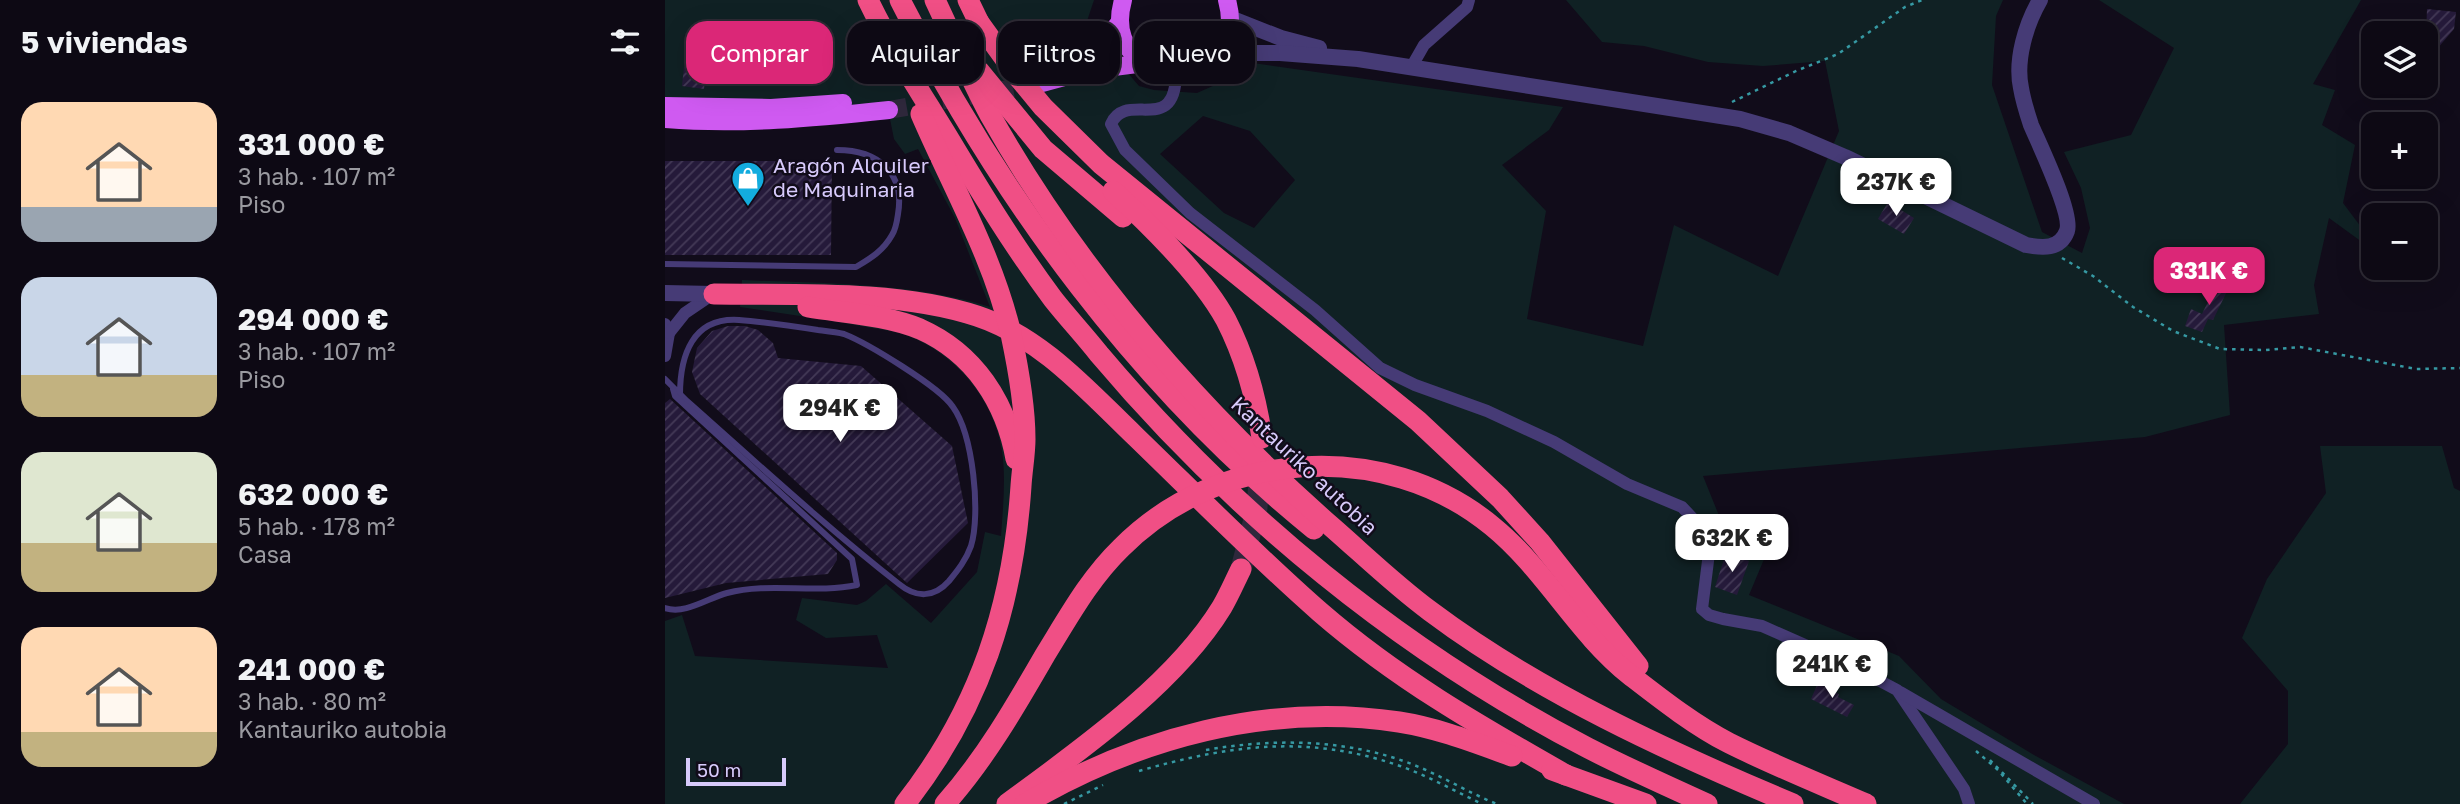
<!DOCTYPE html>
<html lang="es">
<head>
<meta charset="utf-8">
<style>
  body { margin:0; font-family:"Golos Text",sans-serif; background:#1b1722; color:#f1f3f6; height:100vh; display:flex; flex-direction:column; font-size:26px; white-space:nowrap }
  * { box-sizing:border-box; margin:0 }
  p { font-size:23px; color:#9a9aa0 }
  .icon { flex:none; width:38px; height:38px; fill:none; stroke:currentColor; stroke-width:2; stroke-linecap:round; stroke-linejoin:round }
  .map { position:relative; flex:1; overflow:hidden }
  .sheet { display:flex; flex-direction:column; background:#0d0914; width:665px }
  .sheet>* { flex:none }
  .hud { position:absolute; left:21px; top:21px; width:665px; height:63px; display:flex; gap:14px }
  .controls { position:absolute; left:1696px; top:21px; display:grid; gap:14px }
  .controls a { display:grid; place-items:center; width:77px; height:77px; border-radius:14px; background:#0d0914; box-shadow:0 7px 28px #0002,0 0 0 2px #2d2a34; font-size:35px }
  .scale { position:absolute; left:21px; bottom:18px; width:100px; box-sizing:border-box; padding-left:7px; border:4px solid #d7cafb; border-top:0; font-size:19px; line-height:24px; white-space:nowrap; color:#d7cafb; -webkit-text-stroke:5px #110c1a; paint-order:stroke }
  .price { position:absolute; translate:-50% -60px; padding:0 16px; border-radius:14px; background:#fff; color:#222; font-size:23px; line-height:46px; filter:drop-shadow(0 2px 4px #0008) }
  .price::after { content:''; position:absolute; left:50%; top:42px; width:21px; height:16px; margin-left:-10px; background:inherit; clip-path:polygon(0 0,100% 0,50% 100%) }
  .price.selected { background:#db2777; color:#fff }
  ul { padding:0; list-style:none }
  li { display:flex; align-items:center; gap:21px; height:175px; padding:0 21px }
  li span { display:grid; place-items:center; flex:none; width:196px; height:140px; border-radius:21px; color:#555 }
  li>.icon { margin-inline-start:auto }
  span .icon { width:84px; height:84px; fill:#fffc; stroke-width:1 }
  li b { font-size:30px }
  h2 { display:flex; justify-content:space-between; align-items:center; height:84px; padding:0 21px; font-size:30px }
  .tag { padding:0 24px; border-radius:21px; background:#0d0914; box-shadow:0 7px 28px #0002,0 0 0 2px #2d2a34; font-size:24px; line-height:63px }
  .tag.selected { background:#db2777; color:#fff }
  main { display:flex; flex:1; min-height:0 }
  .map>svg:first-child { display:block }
  .green { fill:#102124; fill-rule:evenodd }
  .building { fill:url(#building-hatch) }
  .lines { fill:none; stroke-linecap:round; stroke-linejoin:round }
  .primary-tunnel { stroke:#2f283c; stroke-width:18; stroke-dasharray:18 9; stroke-linecap:butt }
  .motorway-tunnel { stroke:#2f283c; stroke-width:21; stroke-dasharray:21 10; stroke-linecap:butt }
  .path { stroke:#3699a3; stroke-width:2.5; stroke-dasharray:3.5 5; stroke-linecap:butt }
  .service { stroke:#463b76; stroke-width:6 }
  .minor { stroke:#463b76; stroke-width:12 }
  .tertiary { stroke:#463b76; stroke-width:16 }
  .primary { stroke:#cf5af1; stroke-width:18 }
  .motorway { stroke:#f04f85; stroke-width:21 }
  .labels { text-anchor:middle; stroke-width:5; stroke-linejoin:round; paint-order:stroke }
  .poi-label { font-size:21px; fill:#d7cafb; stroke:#110c1a; text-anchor:start }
  .street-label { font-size:21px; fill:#d7cafb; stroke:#110c1a }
</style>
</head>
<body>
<main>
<section class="sheet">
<h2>5 viviendas<svg class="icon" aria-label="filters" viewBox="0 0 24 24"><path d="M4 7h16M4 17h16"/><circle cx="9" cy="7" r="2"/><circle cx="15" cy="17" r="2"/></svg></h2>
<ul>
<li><span style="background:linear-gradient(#ffd9b3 75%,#9aa5b1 0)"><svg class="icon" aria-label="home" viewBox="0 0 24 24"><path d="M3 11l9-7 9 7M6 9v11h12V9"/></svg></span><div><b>331 000 €</b><p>3 hab. · 107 m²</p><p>Piso</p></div></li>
<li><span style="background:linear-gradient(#c9d6e8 70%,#c2b280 0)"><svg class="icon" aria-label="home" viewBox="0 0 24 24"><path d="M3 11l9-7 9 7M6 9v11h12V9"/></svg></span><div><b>294 000 €</b><p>3 hab. · 107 m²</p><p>Piso</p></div></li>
<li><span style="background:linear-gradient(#dfe7d0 65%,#c2b280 0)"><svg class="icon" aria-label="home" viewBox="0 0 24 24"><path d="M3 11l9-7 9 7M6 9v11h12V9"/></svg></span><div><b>632 000 €</b><p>5 hab. · 178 m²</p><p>Casa</p></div></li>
<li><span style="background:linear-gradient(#ffd9b3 75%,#c2b280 0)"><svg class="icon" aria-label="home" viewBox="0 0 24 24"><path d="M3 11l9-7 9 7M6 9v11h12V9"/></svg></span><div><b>241 000 €</b><p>3 hab. · 80 m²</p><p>Kantauriko autobia</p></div></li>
</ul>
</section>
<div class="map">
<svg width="1795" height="804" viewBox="0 0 1795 804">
  <defs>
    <pattern id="building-hatch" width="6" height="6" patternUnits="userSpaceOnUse" patternTransform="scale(1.75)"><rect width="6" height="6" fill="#251a3a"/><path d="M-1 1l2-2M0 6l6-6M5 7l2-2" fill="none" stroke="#443a57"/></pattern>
  </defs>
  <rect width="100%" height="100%" fill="#110c1a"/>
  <!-- green -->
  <g class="green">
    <path d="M0,0h429l-8,24 53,62 15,4 43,3 27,-12 11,-13 18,-5 310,44 -14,23 -47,35 44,46 -19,108 116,27 31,-121 104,51 61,-145 -14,-70 -62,5 -55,-4 -64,-16 -42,-4 -36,-42h437l-7,16 -4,69 50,147 40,21 8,-25 -9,-40 -17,-36 67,-17 43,-87 -75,-48h262l-48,84 22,6 -13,35 33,20 -12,58 30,40v7l-44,-32 -15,67 5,29 -95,11 6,90 -85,22 -442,39 19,47 56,3 -29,69 150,61 42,43 93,56 90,49h-1459v-183l17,-6 13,41 193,12 -11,-33 -51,3 -30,-18 6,-22 55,7 9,-4 20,-17 45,39 46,-51 8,-40 16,4c2,-28 5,-58 1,-85 -8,-53 -49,-100 -99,-117 -13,-4 -28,-5 -42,-8 -40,-7 -81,-13 -121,-19l2,-27c83,4 168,2 248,27l-35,-89 -37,-69 -13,5 -11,-15 -4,-20 -59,5 -166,-1zM538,116l47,15 45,49 -41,48 -30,-15 -64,-59z"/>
    <path d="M1655,446h122l12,42 6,3v313h-220l48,-60v-53l-46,-53 25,-59 59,-86z"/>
  </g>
  <!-- building -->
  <g class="building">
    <path d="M1762,9l29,3 -2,17 -29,34z"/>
    <path d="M19,67l22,2 -2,20 -22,-3z"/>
    <path d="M0,161h167l-1,94h-166z"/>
    <path d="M1223,202l26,16 -10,16 -26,-15z"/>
    <path d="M1555,277l12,4 -19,39 -5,-1 -6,13 -17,-6 6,-17 11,5z"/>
    <path d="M63,326h17l13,4 15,13 5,15 83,8 91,80 16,77 -61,60 -207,-189 -8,-22 5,-24 15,-17z"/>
    <path d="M5,399l167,154v7l-9,14 -102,9 -61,15v-195z"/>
    <path d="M1061,553l23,8 -12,34 -22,-8z"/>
    <path d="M1153,683l21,11 -1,3 16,8 -7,12 -36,-18z"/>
  </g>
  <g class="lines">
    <!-- primary-tunnel -->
    <path class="primary-tunnel" d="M224,110l148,-26"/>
    <!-- motorway-tunnel -->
    <path class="motorway-tunnel" d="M576,569l16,-61 3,-40"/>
    <!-- path -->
    <g class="path">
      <path d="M1067,102l64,-31 42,-17 67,-47 17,-7"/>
      <path d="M1397,258l31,18 40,31 40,24 47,18 46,1 34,-3 116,22 44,-1"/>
      <path d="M541,750c68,-12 143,-11 208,15 28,11 55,28 83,39"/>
      <path d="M1311,751l22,19 29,34"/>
      <path d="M1325,760l43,44"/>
      <path d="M474,771c91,-26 169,-37 261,-5 28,10 55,25 82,38"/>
      <path d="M399,804l39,-19"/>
    </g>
    <!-- service -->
    <g class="service">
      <path d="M0,264l191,3c15,-9 27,-16 36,-32 4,-6 5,-14 6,-21 7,-41 -20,-64 -61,-64"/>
      <path d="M0,379l22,22c70,62 138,125 212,183 17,14 35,14 50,-3 9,-11 17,-21 22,-35 10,-33 2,-111 -18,-139 -13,-20 -86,-64 -109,-73 -8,-2 -18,-3 -26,-4 -26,-4 -52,-8 -79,-10 -47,-3 -59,36 -59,75"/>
      <path d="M0,608c20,7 43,-10 62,-15 43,-11 87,1 130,-8l-5,-26 -177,-163 -2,-7"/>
    </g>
    <!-- minor -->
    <g class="minor">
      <path d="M747,66l12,-21 43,-38 2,-7"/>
      <path d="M511,72c0,66 -50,17 -65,52l14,26 65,63 125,97 65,58 35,17 72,26 67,31 73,42 55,23 15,16 11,17 1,13 -7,56 7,6 14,4 39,7 86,38 49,26 67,99 5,15"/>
      <path d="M0,324l4,9 -4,23"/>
      <path d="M4,333l16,-20 28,-19"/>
      <path d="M1235,692l194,112"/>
    </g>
    <!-- tertiary -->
    <g class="tertiary">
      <path d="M565,18l51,20 38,10"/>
      <path d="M552,53h63l78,6 382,60 49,14 56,24 181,88c16,3 34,5 41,-14 6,-17 -28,-87 -36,-106 -4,-12 -8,-25 -10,-37 -6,-28 5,-64 19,-88"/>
      <path d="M0,293l49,1"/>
    </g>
    <!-- primary -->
    <g class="primary">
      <path d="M458,0c-26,93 130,95 104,0"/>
      <path d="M365,73c42,-11 62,-16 90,-51"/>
      <path d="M377,83l48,-13 55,-7"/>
      <path d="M0,106l106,2 72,-5"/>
      <path d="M0,119c75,6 149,-1 224,-9"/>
    </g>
    <!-- motorway -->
    <g class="motorway">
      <path d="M203,0c23,48 53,93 81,139 33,55 66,109 104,160 15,19 31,36 46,55 135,160 302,297 489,394 39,20 79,38 119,56"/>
      <path d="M235,0c101,200 240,388 414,529"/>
      <path d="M270,0c18,38 35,78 55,115 89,158 208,294 343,413 32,28 63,58 97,83 108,81 239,141 363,193"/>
      <path d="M303,0l15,31"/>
      <path d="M312,20l42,58 24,29 58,57 317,257 82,77 40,44 98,124"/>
      <path d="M314,71l64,78 80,68"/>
      <path d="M448,191c37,34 89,85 113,129 19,37 30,77 36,118"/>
      <path d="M49,294c81,1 185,-4 263,22 64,21 111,75 158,120 61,59 121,120 185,176 76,66 158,113 246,163"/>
      <path d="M143,307c36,6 78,8 112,22 54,24 86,73 96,130"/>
      <path d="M887,770l94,34"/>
      <path d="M240,804c75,-96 108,-198 116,-318 1,-16 4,-32 4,-47 0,-34 -7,-72 -14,-105 -18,-77 -59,-148 -90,-220"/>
      <path d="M280,804c40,-45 70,-97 100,-149 23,-37 44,-76 76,-107 97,-98 263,-111 371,-22 53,43 85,107 138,149 31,24 64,50 99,68 44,22 91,41 137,61"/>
      <path d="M342,804c72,-53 168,-120 215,-197 7,-12 13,-26 19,-38"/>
      <path d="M360,804c112,-66 244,-102 374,-82 39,6 77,21 113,34"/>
    </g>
  </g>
  <!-- icons -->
  <defs>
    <symbol id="shop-pin" viewBox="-11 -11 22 30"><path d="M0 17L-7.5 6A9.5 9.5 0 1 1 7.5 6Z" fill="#13acde" stroke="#110c1a"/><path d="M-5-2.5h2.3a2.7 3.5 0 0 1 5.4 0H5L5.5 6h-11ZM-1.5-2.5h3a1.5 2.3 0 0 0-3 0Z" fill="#fff"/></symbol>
  </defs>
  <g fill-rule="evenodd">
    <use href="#shop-pin" x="64" y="159" width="38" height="52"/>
  </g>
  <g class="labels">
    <!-- poi labels -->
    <g class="poi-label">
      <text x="108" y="173">Aragón Alquiler<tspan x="108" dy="24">de Maquinaria</tspan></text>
    </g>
    <!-- street labels -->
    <g class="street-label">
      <text transform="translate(639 466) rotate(43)" y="7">Kantauriko autobia</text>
    </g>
  </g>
</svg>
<div class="controls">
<a><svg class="icon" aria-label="layers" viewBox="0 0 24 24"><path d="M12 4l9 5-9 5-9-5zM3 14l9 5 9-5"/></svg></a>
<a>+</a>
<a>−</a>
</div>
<div class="scale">50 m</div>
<b class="price" style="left:1231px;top:218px">237K €</b>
<b class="price selected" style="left:1544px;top:307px">331K €</b>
<b class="price" style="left:175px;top:444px">294K €</b>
<b class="price" style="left:1067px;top:574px">632K €</b>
<b class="price" style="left:1167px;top:700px">241K €</b>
<div class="hud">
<a class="tag selected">Comprar</a>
<a class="tag">Alquilar</a>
<a class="tag">Filtros</a>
<a class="tag">Nuevo</a>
</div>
</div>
</main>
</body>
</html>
